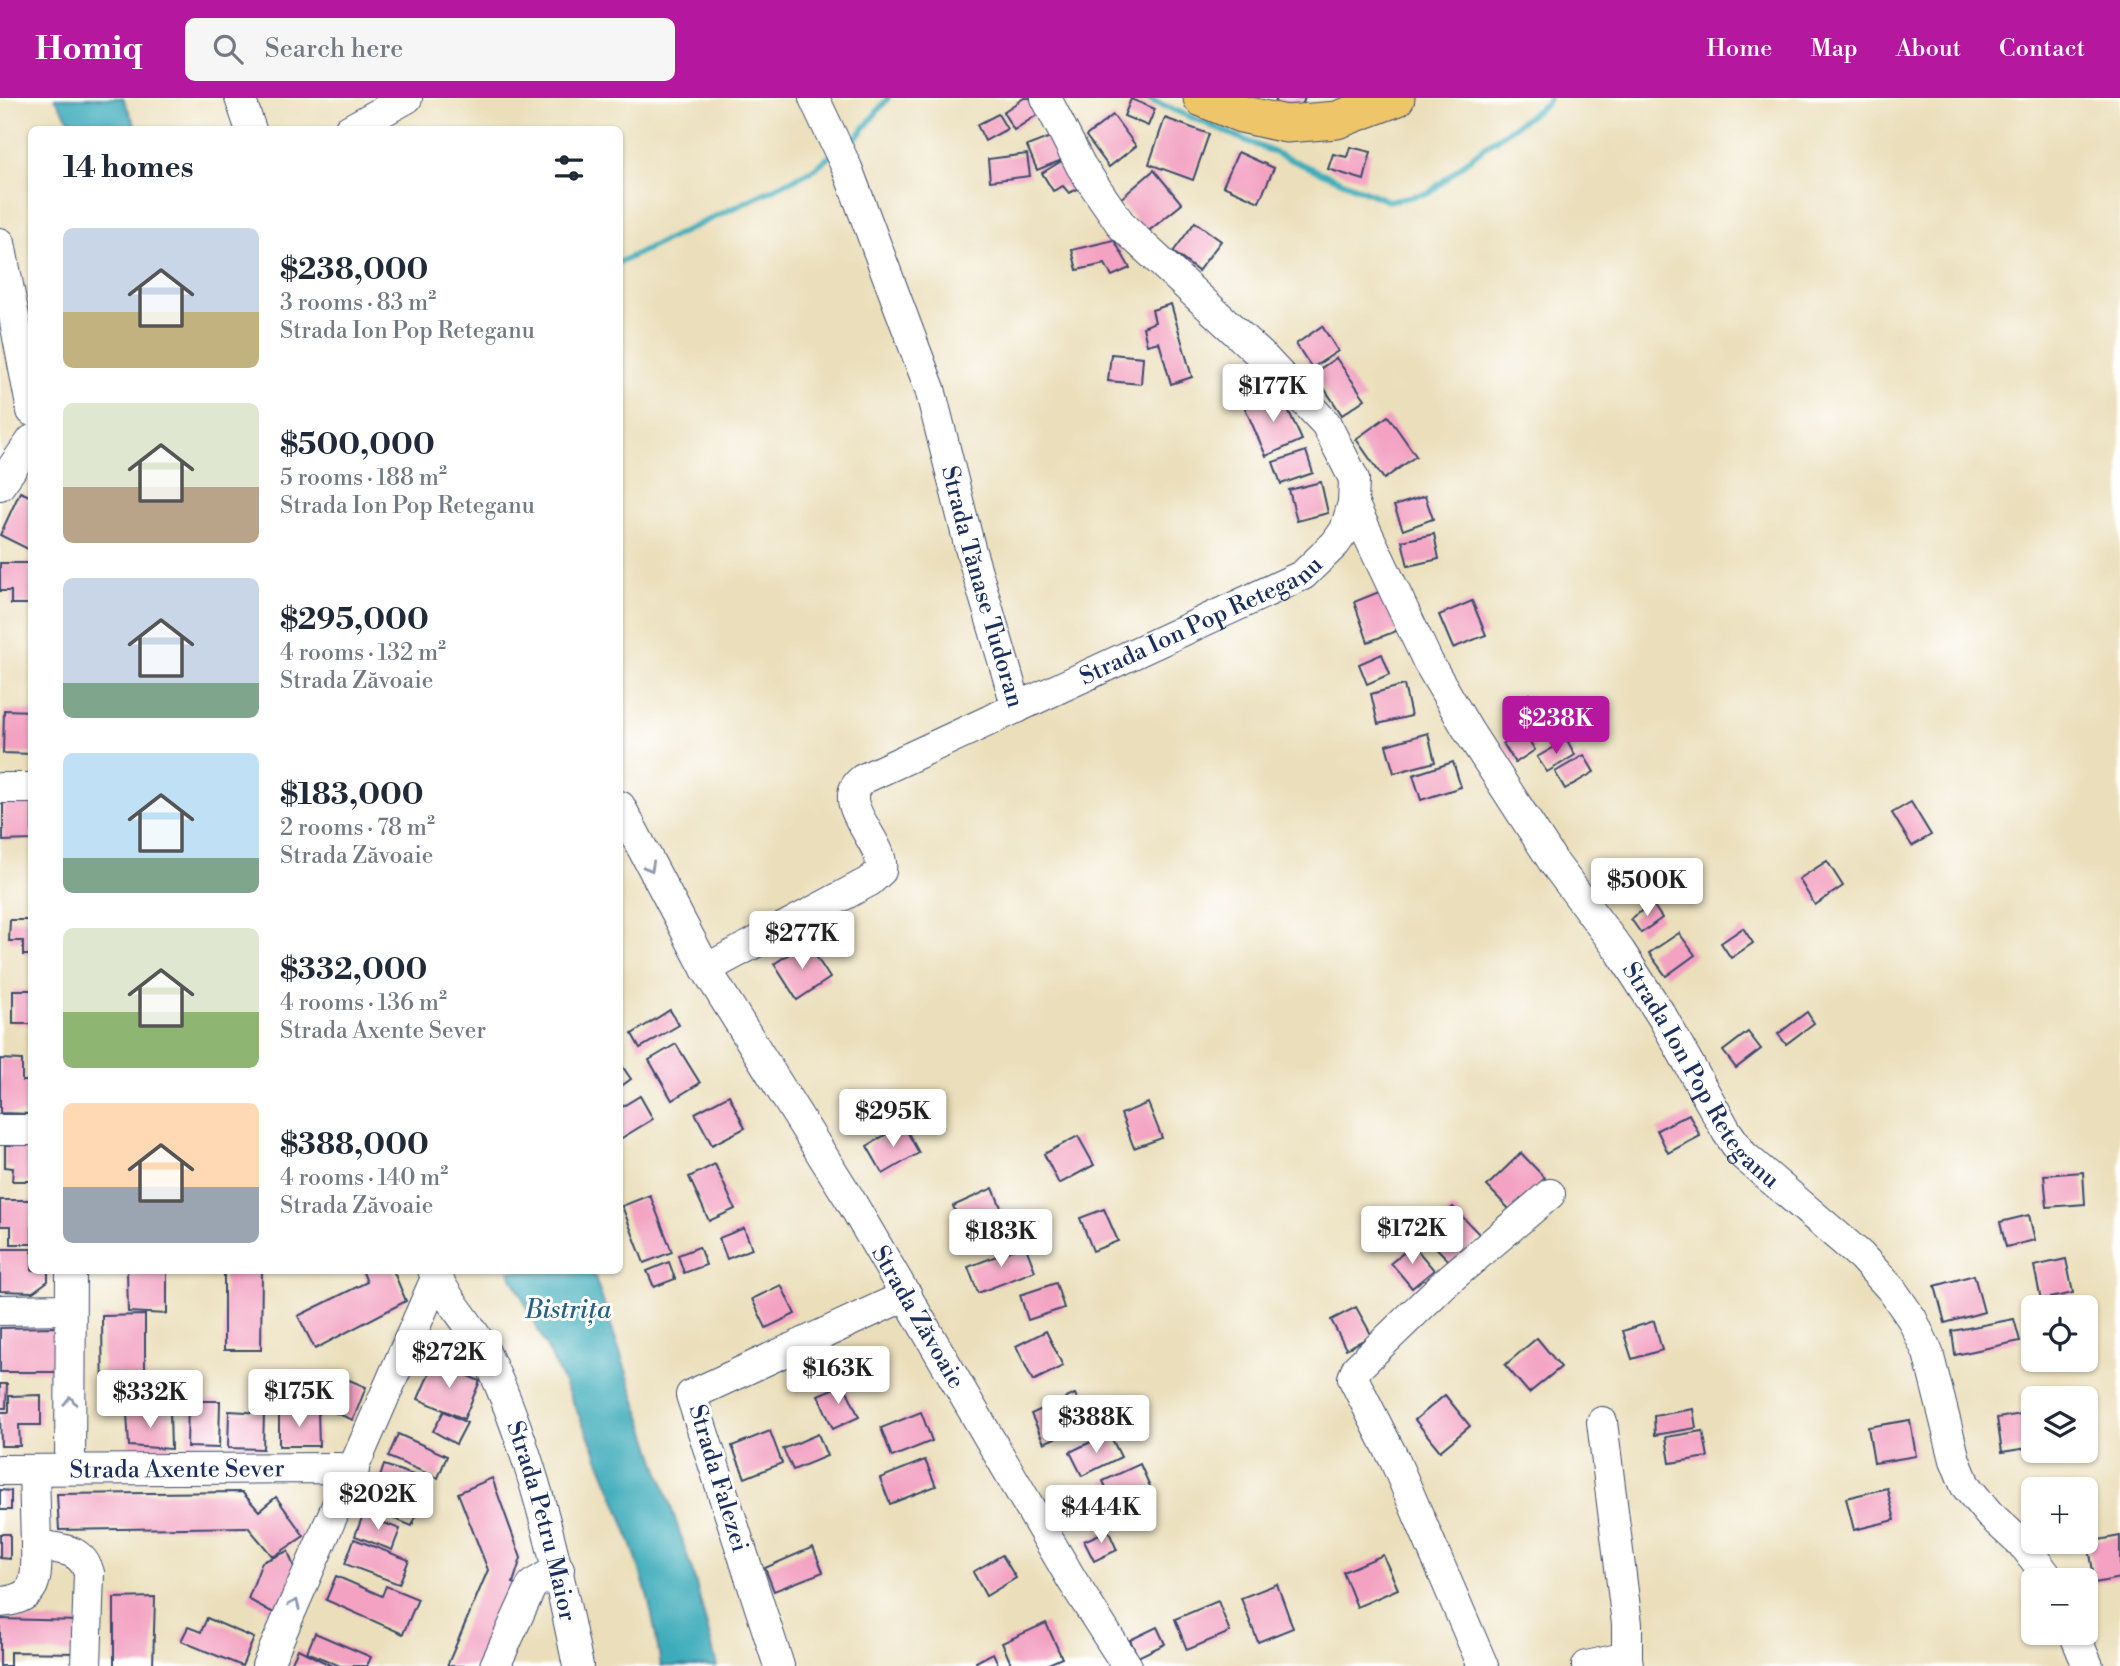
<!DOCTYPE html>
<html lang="en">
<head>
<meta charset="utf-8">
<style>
  body { margin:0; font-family:"Libre Bodoni",serif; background:#f6f6f7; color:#1f2937; height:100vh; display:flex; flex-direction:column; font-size:26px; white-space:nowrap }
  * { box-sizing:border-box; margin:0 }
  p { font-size:23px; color:#747a83 }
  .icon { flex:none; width:38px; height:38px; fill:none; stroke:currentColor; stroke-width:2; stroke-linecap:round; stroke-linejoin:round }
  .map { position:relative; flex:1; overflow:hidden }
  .details { position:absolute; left:28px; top:28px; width:595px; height:1148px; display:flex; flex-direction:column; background:#fff; border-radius:10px; box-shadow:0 2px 5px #0004 }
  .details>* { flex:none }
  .buttons { position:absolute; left:2021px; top:1197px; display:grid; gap:14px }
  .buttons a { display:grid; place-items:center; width:77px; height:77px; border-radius:10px; background:#fff; box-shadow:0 2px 5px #0004; font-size:35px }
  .price { position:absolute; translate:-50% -60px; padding:0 16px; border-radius:7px; background:#fff; color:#222; font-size:23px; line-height:46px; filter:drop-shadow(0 2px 4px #0008) }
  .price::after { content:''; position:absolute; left:50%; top:42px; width:21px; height:16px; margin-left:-10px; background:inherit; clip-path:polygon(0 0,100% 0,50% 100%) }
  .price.selected { background:#b5179e; color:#fff }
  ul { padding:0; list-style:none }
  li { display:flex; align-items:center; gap:21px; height:175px; padding:0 35px }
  li span { display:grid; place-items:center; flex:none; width:196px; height:140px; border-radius:10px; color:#555 }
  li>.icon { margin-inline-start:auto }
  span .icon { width:84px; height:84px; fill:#fffc; stroke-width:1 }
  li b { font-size:30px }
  h2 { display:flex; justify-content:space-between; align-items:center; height:84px; padding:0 35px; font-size:30px }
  header { display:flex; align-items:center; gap:42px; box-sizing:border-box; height:98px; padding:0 35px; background:#b5179e; color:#fff }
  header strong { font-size:33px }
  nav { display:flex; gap:38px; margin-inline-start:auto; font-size:24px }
  .search { width:490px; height:63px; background:#f6f6f7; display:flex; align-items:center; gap:18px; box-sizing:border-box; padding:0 24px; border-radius:10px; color:#747a83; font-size:26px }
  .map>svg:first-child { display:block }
  .water { fill:#3dacba; stroke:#2c6e8c; stroke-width:2 }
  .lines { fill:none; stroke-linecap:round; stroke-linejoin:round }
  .stream { stroke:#3dacba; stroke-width:6 }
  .building { fill:#f3a2c1 }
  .minor-casing { stroke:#3a496c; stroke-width:32 }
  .major-casing { stroke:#3a496c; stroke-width:39 }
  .minor { stroke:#fff; stroke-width:30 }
  .major { stroke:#eec569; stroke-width:37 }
  .oneway { stroke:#8d97ae }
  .labels { text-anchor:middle; stroke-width:6; stroke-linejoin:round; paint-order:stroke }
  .street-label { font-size:24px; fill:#1b2f5e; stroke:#fff }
  .water-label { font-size:26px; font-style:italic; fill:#296183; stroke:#fff }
</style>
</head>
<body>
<header>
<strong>Homiq</strong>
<div class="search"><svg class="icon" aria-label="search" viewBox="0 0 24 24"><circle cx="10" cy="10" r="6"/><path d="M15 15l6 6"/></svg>Search here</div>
<nav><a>Home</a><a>Map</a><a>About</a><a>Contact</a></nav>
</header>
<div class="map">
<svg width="2120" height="1568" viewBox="0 0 2120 1568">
  <rect width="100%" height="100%" fill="#fff"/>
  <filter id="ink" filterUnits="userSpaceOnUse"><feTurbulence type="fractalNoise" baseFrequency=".0143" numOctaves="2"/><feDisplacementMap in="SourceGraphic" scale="14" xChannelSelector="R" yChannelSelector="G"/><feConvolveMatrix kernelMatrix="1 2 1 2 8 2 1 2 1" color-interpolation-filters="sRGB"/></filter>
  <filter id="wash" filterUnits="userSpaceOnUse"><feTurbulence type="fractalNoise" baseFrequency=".00686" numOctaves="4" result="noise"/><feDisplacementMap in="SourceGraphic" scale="28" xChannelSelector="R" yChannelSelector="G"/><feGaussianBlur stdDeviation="1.57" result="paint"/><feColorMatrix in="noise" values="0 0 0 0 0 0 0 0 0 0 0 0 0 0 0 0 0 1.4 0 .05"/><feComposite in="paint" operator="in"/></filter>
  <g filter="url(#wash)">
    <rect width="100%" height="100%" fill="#ebdfbb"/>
    <!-- water -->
    <g class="water">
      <path d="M55,0h68l14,31h-62z"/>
      <path d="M509,1173h84l101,305 23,90h-56c-4,-22 -7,-46 -13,-68 -31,-115 -87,-221 -139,-327z"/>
    </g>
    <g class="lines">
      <!-- stream -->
      <g class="stream">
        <path d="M1146,0l242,103 41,-8 54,-45 63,-44 3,-6"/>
        <path d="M845,48l12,-9 31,-39"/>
        <path d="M620,164l191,-91 22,-17"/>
      </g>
    </g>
    <g id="blocks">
      <!-- building -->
      <g class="building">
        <path d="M1024,0h6l10,15 -26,17 -11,-18z"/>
        <path d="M1277,0h28l-5,12 -26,-5z"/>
        <path d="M1131,1l24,10 -7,17 -24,-10z"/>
        <path d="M998,16l9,15 -22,12 -8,-16z"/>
        <path d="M1113,17l23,31 -27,21 -23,-31z"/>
        <path d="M1165,20l44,16 -16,46 -44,-16z"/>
        <path d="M1053,38l9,24 -25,10 -10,-24z"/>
        <path d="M1350,49l21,5 -7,28 -36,-11 5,-15 14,3z"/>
        <path d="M1238,54l36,16 -15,34 -36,-16z"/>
        <path d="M1027,56l3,22 -40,5 -2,-22z"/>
        <path d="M1065,61l17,28 -13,6 -6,-7 -10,5 -11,-18z"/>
        <path d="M1154,72l28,34 -36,29 -27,-33z"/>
        <path d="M1195,124l26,19 -23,30 -25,-19z"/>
        <path d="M1114,142l16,28 -18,8 -7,-12 -28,6 -5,-20z"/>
        <path d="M1171,206l21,73 -21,7 -12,-42 -12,3 -4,-18 12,-5 -3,-12z"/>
        <path d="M1322,228l16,25 -26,17 -16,-24z"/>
        <path d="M1111,256l32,3 -2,27 -33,-3z"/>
        <path d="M1336,260l29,41 -23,16 -28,-42z"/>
        <path d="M1280,294l22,48 -36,16 -21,-48z"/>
        <path d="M1388,318l28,40 -32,23 -28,-40z"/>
        <path d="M1306,353l7,22 -32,11 -8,-22z"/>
        <path d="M1321,384l7,31 -31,8 -8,-31z"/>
        <path d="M20,394l12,5v54l-32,-16z"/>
        <path d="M1425,398l8,23 -30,11 -9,-24z"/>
        <path d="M1434,436l5,25 -31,7 -6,-25z"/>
        <path d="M0,465h29l3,41h-21v-13h-11z"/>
        <path d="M1384,492l15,40 -31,12 -14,-40z"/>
        <path d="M1472,503l14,34 -33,13 -14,-33z"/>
        <path d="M1382,556l8,20 -23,10 -8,-20z"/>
        <path d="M1404,587l7,31 -33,8 -7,-30z"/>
        <path d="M1529,596l17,23 -18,12 -16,-23z"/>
        <path d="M4,612l28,1v43l-29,-1z"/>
        <path d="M1523,633l12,19 -20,13 -12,-20z"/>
        <path d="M1428,635l7,29 -41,11 -8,-28z"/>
        <path d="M1567,642l8,15 -28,17 -10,-15z"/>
        <path d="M1584,657l10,17 -29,17 -10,-17z"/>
        <path d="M1453,664l8,25 -40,13 -8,-25z"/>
        <path d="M32,704v38l-29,1v-38z"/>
        <path d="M1911,704l20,33 -19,11 -20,-33z"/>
        <path d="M1827,763l16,25 -28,19 -16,-26z"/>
        <path d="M1652,805l10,15 -21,15 -10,-14z"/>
        <path d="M10,822h22v35h-9v-14h-14z"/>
        <path d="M1743,830l10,15 -22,15 -10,-15z"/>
        <path d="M1679,835l16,22 -29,21 -17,-23z"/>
        <path d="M807,844l23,36 -33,22 -23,-36z"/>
        <rect x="13" y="892" width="19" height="34"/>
        <path d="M670,912l9,15 -39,23 -8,-14z"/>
        <path d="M1807,914l7,11 -28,21 -8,-10z"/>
        <path d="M1748,934l13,17 -25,19 -13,-17z"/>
        <path d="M676,946l24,39 -28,17 -23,-40z"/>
        <path d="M0,961l22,1v21h10v33l-32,-1z"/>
        <path d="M620,965l11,16 -11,8z"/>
        <path d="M729,997l16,33 -33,17 -17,-32z"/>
        <path d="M640,998l13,23 -33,20v-31z"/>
        <path d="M1148,1005l14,35 -28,10 -13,-34z"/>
        <path d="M1689,1016l11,22 -32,17 -11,-23z"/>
        <path d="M903,1026l16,29 -36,21 -16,-28z"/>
        <path d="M1078,1038l16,29 -35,19 -15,-30z"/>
        <path d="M5,1044l27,1v38h-20l1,-13 -8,-1z"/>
        <path d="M1521,1055l24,25 -34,33 -24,-25z"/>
        <path d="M715,1066l20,45 -26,12 -20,-44z"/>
        <path d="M2083,1074l2,32 -38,3 -3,-32z"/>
        <path d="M993,1090l14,34 -40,17 -14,-33z"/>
        <path d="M650,1097l22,57 -28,11 -22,-57z"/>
        <path d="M0,1102h32v44h-21v-18h-11z"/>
        <path d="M1453,1109l28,29 -29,28 -28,-29z"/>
        <path d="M1104,1111l14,32 -25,10 -13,-33z"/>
        <path d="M2029,1117l6,25 -29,7 -6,-25z"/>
        <path d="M744,1130l8,21 -25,10 -8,-21z"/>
        <path d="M1025,1147l10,26 -57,22 -10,-26z"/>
        <path d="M1413,1147l21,25 -22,18 -21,-25z"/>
        <path d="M699,1149l7,18 -22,8 -6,-18z"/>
        <path d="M0,1151h32v21h16v11l-15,11 -33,-1z"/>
        <path d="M2066,1161l7,34 -32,7 -7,-34z"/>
        <path d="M669,1164l6,17 -21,8 -7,-16z"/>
        <path d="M127,1172h40v44l-39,-2z"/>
        <path d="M224,1172h38l-1,80h-37z"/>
        <path d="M362,1172h31l13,31 -91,48 -17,-33 69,-34z"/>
        <path d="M1974,1177l10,37 -39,11 -10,-37z"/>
        <path d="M1056,1185l8,25 -36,12 -8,-25z"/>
        <path d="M781,1187l14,29 -29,14 -14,-29z"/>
        <path d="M1356,1209l16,29 -26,13 -15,-29z"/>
        <path d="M145,1217v96h-42l-1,-95z"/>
        <path d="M2014,1221l6,22 -65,14 -3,-24z"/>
        <path d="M1654,1223l8,29 -30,9 -9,-28z"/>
        <path d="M57,1229v45h-57v-44z"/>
        <path d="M1046,1233l17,35 -30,15 -17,-35z"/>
        <path d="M1537,1240l24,29 -32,26 -24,-28z"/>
        <path d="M434,1264l46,19 -16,38 -46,-20z"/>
        <path d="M330,1274l36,15 -13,33 -37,-15z"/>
        <path d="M0,1286h7l-1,24h-6z"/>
        <path d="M844,1286l15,33 -26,12 -15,-34z"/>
        <path d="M1075,1296l13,29 -44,20 -13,-29z"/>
        <path d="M41,1297v30h-22l1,21h-19l-1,-34h9v-16z"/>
        <path d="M1445,1297l25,31 -30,25 -25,-31z"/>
        <path d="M188,1303h32l-1,47 -32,-1z"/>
        <path d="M1693,1311l3,19 -41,7 -1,-19z"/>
        <path d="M229,1313l35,2 -1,36 -35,-1z"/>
        <path d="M279,1313h39l1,35h-40z"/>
        <path d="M444,1313l23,12 -11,21 -23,-13z"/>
        <path d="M170,1314l1,37 -42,-3 -2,-33z"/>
        <path d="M921,1314l11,29 -40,16 -11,-29z"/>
        <path d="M2034,1314v35l-32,5 -5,-34z"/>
        <path d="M1910,1322l6,36 -42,7 -6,-36z"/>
        <path d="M770,1333l12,32 -37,15 -13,-32z"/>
        <path d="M1703,1333l5,26 -38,6 -4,-26z"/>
        <path d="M1109,1335l12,24 -39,19 -12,-24z"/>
        <path d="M398,1336l49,22 -9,22 -50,-21z"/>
        <path d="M818,1336l9,22 -34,14 -10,-21z"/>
        <path d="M925,1362l11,26 -46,18 -10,-26z"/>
        <path d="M1140,1366l13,29 -37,17 -13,-29z"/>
        <path d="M384,1367l44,15 -6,18 -44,-15z"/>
        <path d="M492,1380l29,80 -8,25 5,2 -34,81h-37l41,-96 -30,-77z"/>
        <path d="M377,1387l44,17 -9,24 -45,-18z"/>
        <path d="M1887,1390l8,32 -41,10 -8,-32z"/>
        <path d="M0,1392l11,1v19h-11z"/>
        <path d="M242,1394l17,19 17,-14 28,39 -31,21 -25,-30 -189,3 -2,-36z"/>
        <path d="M363,1417l37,14 -8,21 -37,-14z"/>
        <path d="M1108,1432l9,20 -23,11 -10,-20z"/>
        <path d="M0,1436h10v25l-10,-1z"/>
        <path d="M2120,1438v42l-25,5 -7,-41z"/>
        <path d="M354,1441l55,21 -10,24 -54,-20z"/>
        <path d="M813,1449l10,25 -49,19 -9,-23z"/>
        <path d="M288,1453l8,22 -17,43 -31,-17 14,-37z"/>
        <path d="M1002,1457l14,23 -30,18 -13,-24z"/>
        <path d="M1383,1457l15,34 -41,18 -14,-35z"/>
        <path d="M336,1478l46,20 4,-10 32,13 -15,35 -77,-34z"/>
        <path d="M1277,1486l16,44 -35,14 -17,-44z"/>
        <path d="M155,1499l-2,69h-39v-68z"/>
        <path d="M1218,1503l12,31 -43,18 -12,-31z"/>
        <path d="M207,1520l47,20 -12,28 -61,-25 7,-14 13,5z"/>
        <path d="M0,1521l79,2 -2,32 -67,-1v14h-10z"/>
        <path d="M1046,1525l16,35 -18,8h-32l-10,-23z"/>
        <path d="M1157,1529l8,17 -27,13 -8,-17z"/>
        <path d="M315,1535l56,24 -4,9h-27l-33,-14z"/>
        <path d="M298,1551l34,17h-42z"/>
        <path d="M993,1555l6,13h-21l-2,-4z"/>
      </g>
    </g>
  </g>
  <g filter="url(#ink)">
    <use href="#blocks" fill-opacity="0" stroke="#3a496c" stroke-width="2"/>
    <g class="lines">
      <defs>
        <g id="minor">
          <path d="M240,0l11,32"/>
          <path id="s1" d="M814,0l33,70 83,221 40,159 47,160"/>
          <path d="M349,32l58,-32"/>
          <path d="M0,145l32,168"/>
          <path d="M0,387l32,-45"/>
          <path id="s2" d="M1353,405l75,159 41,70 85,131 66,88 43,67 64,114 16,23 118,101 31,34 20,29 16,34 27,107 10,25 24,29 37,34 24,32"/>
          <path d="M0,690h32"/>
          <path id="s3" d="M620,708l86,163 143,229 223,382 55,86"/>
          <path id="s4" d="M706,871l164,-88 11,-10c5,-30 -50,-68 -18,-92l440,-204 32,-31 10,-14 8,-27 1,-24 -28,-55 -62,-66 -142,-132 -41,-60 -35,-68"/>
          <path d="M0,1032h32"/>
          <path id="s5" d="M433,1172c13,30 38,53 52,82 46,96 72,210 93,314"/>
          <path d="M0,1212l70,-1"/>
          <path d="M1602,1324l25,202v33"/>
          <path d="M70,1371l1,-199"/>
          <path id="s6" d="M0,1372l338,-2 16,2"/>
          <path d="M34,1372l2,75c23,4 45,2 53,28l-3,93"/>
          <path d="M0,1504c39,-3 37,-24 36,-57"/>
          <path d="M2074,1535l14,33"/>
          <path d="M267,1568l169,-388"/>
          <path d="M495,1568l37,-81 27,-16"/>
          <path d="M779,1568l-88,-271 216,-100"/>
          <path d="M1483,1568l-88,-205 -42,-83 4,-10 88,-85 105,-89"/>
          <path d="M1587,1568l40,-9 1,9"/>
        </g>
        <path id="major" d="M1202,0l39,16 45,10 51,-4 59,-22"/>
      </defs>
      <!-- minor casing -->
      <use href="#minor" class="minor-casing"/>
      <!-- major casing -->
      <use href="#major" class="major-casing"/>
      <!-- minor -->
      <use href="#minor" class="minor"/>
      <!-- major -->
      <use href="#major" class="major"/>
    </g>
    <!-- one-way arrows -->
    <defs><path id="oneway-chevron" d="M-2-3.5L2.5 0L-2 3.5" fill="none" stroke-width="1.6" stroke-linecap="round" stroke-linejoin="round" transform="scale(1.75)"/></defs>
    <g class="oneway">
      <use href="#oneway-chevron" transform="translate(650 769) rotate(61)"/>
      <use href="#oneway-chevron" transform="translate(70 1303) rotate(-90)"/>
      <use href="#oneway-chevron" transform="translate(295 1506) rotate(-66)"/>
    </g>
  </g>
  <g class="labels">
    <!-- street labels -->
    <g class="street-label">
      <text dy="8" stroke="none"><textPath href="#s1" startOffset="518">Strada Tănase Tudoran</textPath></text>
      <text dy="8" stroke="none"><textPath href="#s4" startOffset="676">Strada Ion Pop Reteganu</textPath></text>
      <text dy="8" stroke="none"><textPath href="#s2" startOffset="672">Strada Ion Pop Reteganu</textPath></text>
      <text dy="8" stroke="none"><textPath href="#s3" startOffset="592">Strada Zăvoaie</textPath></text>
      <text dy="8" stroke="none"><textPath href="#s6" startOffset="177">Strada Axente Sever</textPath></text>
      <text transform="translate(719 1380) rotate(73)" y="8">Strada Falezei</text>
      <text dy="8" stroke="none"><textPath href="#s5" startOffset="276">Strada Petru Maior</textPath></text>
    </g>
    <!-- water labels -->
    <g class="water-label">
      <text x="568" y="1220">Bistrița</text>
    </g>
  </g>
</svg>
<div class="buttons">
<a><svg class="icon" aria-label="locate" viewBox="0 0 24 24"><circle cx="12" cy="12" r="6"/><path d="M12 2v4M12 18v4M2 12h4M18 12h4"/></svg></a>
<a><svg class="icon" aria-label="layers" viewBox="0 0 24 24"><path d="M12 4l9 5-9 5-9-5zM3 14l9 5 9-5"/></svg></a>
<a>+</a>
<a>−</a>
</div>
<b class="price" style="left:1273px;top:326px">$177K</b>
<b class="price selected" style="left:1556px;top:658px">$238K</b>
<b class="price" style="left:1647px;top:820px">$500K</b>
<b class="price" style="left:802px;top:873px">$277K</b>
<b class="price" style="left:893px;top:1051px">$295K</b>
<b class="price" style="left:1412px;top:1168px">$172K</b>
<b class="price" style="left:1001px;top:1171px">$183K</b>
<b class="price" style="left:449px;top:1292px">$272K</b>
<b class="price" style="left:838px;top:1308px">$163K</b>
<b class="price" style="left:299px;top:1331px">$175K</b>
<b class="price" style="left:150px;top:1332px">$332K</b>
<b class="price" style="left:1096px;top:1357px">$388K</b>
<b class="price" style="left:378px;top:1434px">$202K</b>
<b class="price" style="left:1101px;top:1447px">$444K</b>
<section class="details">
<h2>14 homes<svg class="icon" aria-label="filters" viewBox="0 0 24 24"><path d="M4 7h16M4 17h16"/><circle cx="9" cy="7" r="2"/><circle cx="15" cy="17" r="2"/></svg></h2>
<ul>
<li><span style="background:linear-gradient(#c9d6e8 60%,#c2b280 0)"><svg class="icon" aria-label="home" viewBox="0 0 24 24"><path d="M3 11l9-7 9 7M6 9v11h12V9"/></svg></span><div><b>$238,000</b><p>3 rooms · 83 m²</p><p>Strada Ion Pop Reteganu</p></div></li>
<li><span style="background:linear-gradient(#dfe7d0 60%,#b9a48a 0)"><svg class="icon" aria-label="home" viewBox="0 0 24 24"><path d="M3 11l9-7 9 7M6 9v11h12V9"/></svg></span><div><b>$500,000</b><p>5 rooms · 188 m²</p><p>Strada Ion Pop Reteganu</p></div></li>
<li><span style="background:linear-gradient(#c9d6e8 75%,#7fa58c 0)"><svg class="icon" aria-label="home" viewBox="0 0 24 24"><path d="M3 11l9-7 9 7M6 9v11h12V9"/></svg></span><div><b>$295,000</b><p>4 rooms · 132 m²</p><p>Strada Zăvoaie</p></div></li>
<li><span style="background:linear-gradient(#bfe0f5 75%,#7fa58c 0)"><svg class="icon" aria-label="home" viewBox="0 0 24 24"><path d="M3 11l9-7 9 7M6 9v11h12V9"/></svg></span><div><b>$183,000</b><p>2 rooms · 78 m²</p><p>Strada Zăvoaie</p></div></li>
<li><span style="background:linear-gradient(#dfe7d0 60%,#8fb573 0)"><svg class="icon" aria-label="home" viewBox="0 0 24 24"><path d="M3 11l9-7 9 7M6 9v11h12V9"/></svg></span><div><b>$332,000</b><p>4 rooms · 136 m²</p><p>Strada Axente Sever</p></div></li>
<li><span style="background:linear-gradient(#ffd9b3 60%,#9aa5b1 0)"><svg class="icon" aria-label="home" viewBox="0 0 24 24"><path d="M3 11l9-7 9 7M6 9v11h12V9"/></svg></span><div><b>$388,000</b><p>4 rooms · 140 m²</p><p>Strada Zăvoaie</p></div></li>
</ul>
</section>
</div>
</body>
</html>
